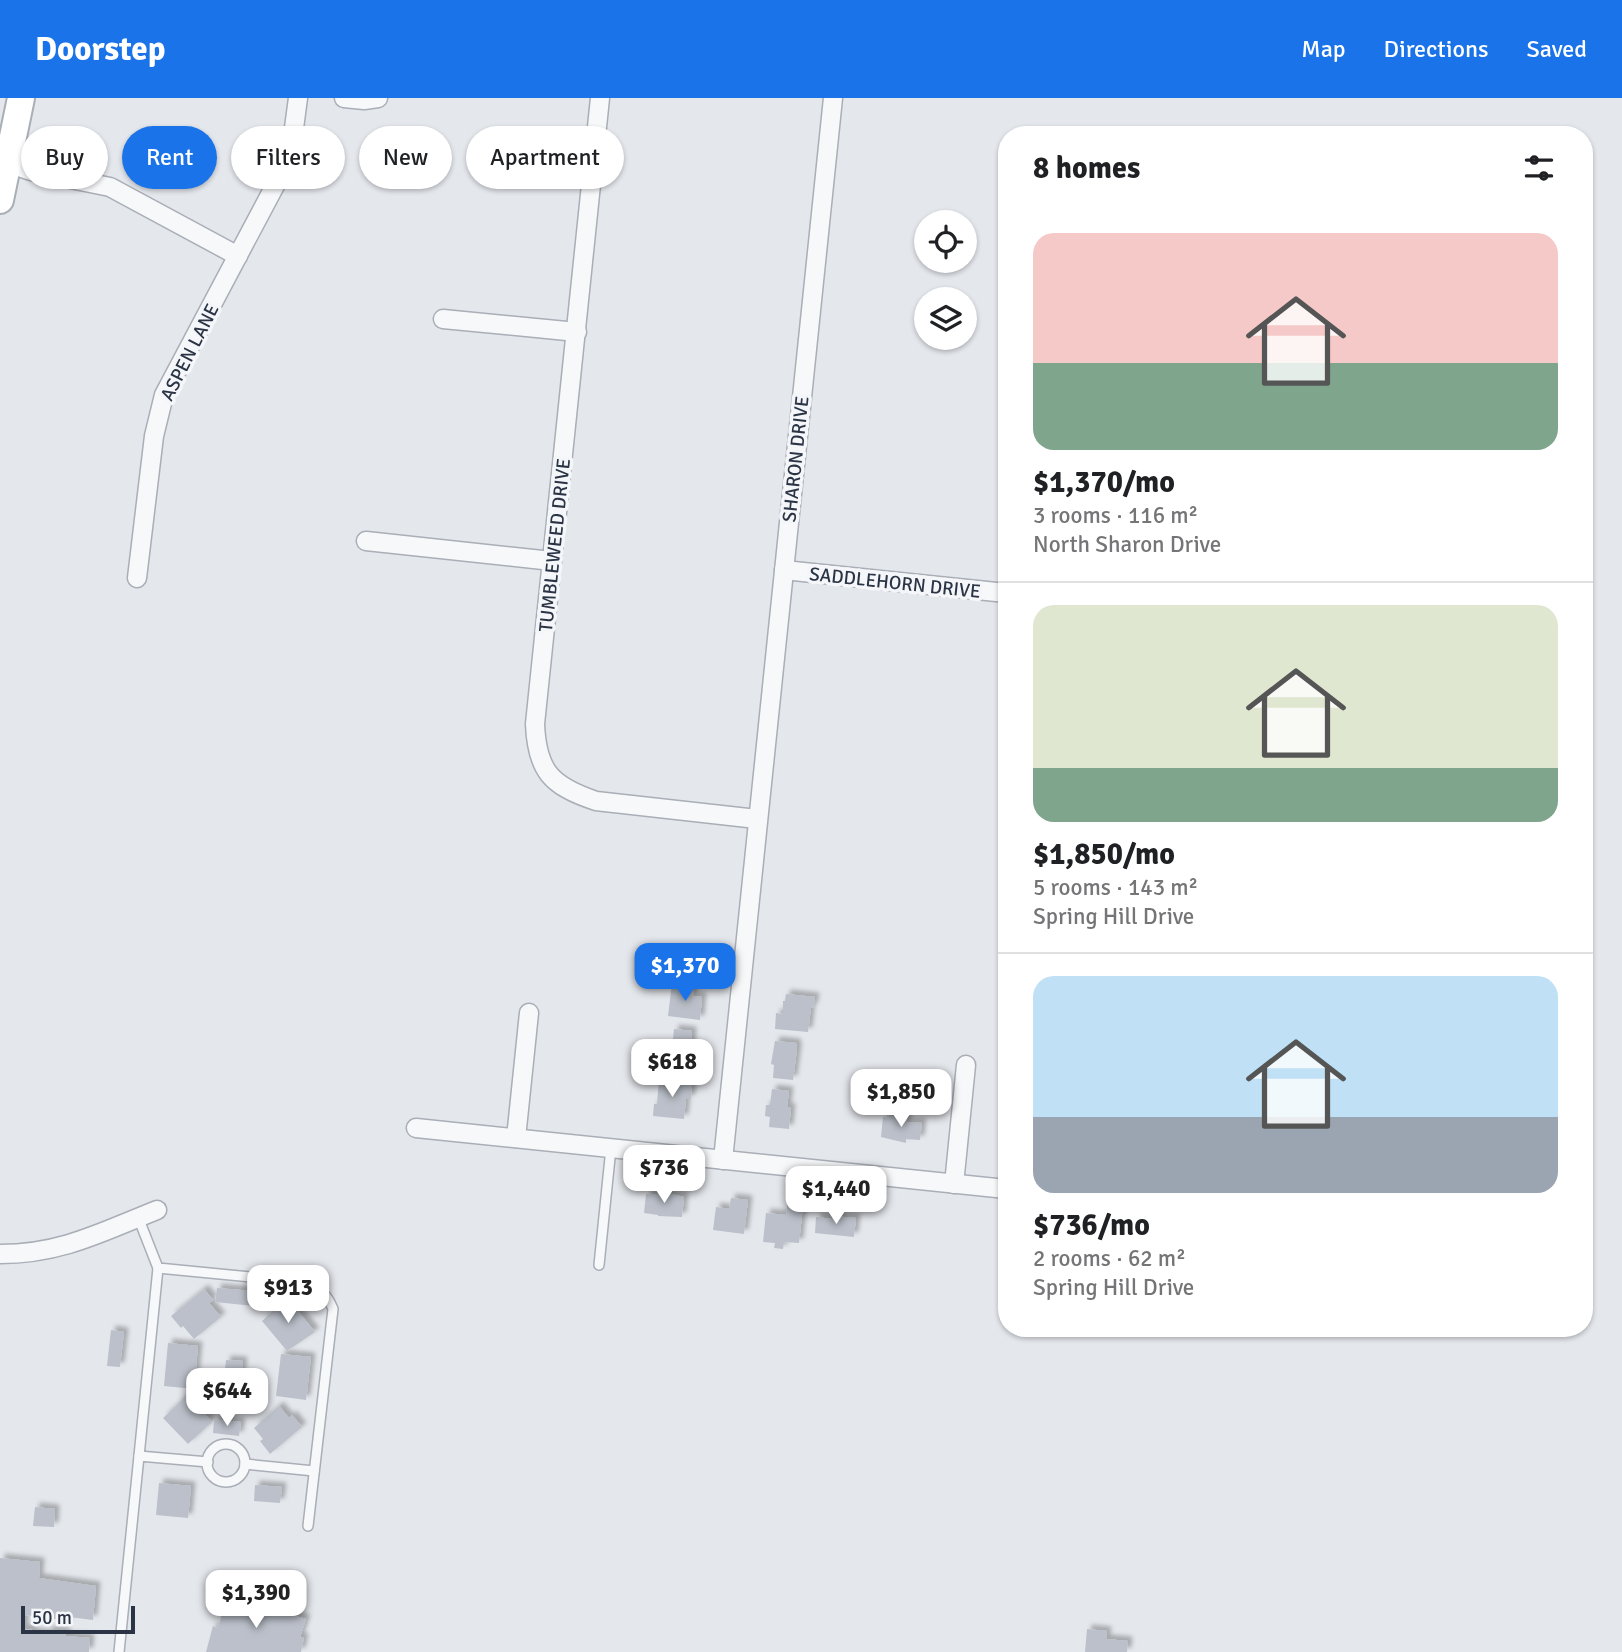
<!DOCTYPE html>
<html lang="en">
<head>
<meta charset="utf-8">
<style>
  body { margin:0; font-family:Signika,sans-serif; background:#f6f6f6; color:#202124; height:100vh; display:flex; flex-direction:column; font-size:26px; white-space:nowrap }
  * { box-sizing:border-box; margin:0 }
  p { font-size:23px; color:#757577 }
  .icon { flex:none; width:38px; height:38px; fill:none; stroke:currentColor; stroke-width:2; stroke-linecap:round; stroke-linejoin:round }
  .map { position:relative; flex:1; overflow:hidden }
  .side { position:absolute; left:998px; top:28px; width:595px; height:1211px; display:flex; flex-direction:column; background:#fff; border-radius:28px; box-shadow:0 2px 5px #0004 }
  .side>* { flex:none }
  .hud { position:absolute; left:21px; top:28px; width:665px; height:63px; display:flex; gap:14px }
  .tools { position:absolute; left:914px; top:112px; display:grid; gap:14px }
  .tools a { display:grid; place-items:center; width:63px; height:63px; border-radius:50%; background:#fff; box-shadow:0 2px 5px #0004; font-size:35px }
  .scale { position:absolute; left:21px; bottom:18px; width:114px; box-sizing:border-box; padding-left:7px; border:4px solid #2b3445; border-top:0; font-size:19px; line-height:24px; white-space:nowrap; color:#2b3445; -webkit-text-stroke:5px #f4f6f9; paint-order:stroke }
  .price { position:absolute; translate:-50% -60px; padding:0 16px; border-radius:14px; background:#fff; color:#222; font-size:23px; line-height:46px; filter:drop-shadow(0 2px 4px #0008) }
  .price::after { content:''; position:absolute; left:50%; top:42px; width:21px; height:16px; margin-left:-10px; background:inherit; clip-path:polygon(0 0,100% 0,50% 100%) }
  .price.on { background:#1a73e8; color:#fff }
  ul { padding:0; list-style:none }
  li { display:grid; align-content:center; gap:14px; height:371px; padding:0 35px }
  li+li { border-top:2px solid #e0e0e0 }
  li span { display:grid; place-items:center; height:217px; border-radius:21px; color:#555 }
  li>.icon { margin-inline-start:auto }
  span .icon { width:126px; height:126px; fill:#fffc; stroke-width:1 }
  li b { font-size:30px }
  h2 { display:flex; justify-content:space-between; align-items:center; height:84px; padding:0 35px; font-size:30px }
  .chip { padding:0 24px; border-radius:32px; background:#fff; box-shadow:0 2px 5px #0004; font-size:24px; line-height:63px }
  .chip.on { background:#1a73e8; color:#fff }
  header { display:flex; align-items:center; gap:42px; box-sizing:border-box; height:98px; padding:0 35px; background:#1a73e8; color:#fff }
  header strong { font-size:33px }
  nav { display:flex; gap:38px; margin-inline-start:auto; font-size:24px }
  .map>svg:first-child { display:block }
  .building { fill:#bbc0ca; filter:url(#shadow) }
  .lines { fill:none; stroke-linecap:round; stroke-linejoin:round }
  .lane-casing { stroke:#a9aeb7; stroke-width:12 }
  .street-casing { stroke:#a9aeb7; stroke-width:21 }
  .secondary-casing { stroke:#a9aeb7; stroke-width:30 }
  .lane { stroke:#f7f8fa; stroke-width:9 }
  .street { stroke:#f7f8fa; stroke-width:18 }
  .secondary { stroke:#fff; stroke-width:26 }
  .labels { text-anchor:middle; stroke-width:7; stroke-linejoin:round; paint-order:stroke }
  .street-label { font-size:19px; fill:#2b3445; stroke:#f4f6f9 }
</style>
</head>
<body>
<header>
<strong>Doorstep</strong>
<nav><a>Map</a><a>Directions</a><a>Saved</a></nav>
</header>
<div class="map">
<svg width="1622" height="1554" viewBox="0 0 1622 1554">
  <defs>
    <filter id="shadow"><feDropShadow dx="4.5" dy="-4.5" stdDeviation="2" flood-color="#0004"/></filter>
  </defs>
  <rect width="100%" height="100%" fill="#e4e7ec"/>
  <!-- building -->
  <g class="building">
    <path d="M672,886l22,3 -1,9 9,1 -2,23 -32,-4z"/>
    <path d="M786,896l29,3 -2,11 -2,-1 -3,25 -33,-3 1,-16 7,1v-13h2z"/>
    <path d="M674,931l18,2 -2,41 -20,-2z"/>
    <path d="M775,943l21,2 1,6 -4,31 -20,-2 1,-13 -3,-1z"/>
    <path d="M659,982l33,3 -1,16h-5l-2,20 -31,-3 1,-12h3z"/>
    <path d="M772,991l17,2 -2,16 4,1 -2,21 -20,-2 1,-10 -5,-1 1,-11h4z"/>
    <path d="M889,1018l18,2 -1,4 16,1 -2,17 -14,-1v4l-25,-6 2,-20 6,1z"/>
    <path d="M661,1094l23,5 -2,20 -24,-1v-1l-14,-2 2,-19 14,1z"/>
    <path d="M731,1100l17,2 -4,34 -31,-4 3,-23 13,2z"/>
    <path d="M787,1107l16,1 -4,37 -15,-1 -1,7 -9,-1 1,-5 -12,-1 3,-29 20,2z"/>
    <path d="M832,1118l24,2 -2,19 -39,-4 1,-16 16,2z"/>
    <path d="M217,1190l49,4 -2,15 -49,-5z"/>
    <path d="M204,1191l9,11 -4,3 12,14 -27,22 -11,-13 -2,2 -10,-12z"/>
    <path d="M287,1200l28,34 -28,19 -25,-30z"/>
    <path d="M111,1232l13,2 -4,35 -13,-1z"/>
    <path d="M168,1245l30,3 -4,43 -30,-3z"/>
    <path d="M281,1256l30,3 -5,43 -30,-4z"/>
    <path d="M226,1262l17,1 -2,20 -17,-1z"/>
    <path d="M187,1297l25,27 -24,22 -25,-26z"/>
    <path d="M279,1308l10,12 3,-3 10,12 -32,27 -10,-13 3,-2 -9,-11z"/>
    <path d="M214,1322l27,2 -2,14 -26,-3z"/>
    <path d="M159,1385l32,3 -3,32 -32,-3z"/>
    <path d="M255,1387l27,2 -2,16 -26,-2z"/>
    <path d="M35,1409l20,2 -1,18 -21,-1z"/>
    <path d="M0,1460l40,4 -1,16 57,8 -3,34 -24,-3v4l-44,-6 -1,14h8v3l16,2v-4l18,2v4l24,2 -1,14h-89z"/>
    <path d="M227,1498l79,23 -6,18 4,1 -3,14h-95l7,-26 5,2z"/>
    <path d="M1087,1531l20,2 -1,8 22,2 -1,11h-42z"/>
  </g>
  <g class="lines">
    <defs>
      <g id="lane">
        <path d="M138,1119l20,51 143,14c17,6 25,9 32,27l-25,217"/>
        <path d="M599,1167l12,-117"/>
        <circle cx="226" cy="1365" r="19"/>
        <path d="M139,1358l19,-188"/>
        <path d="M245,1366l69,7"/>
        <path d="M119,1554l20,-196 69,6"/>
      </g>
      <g id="street">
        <path d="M344,0l20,2 14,-2"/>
        <path d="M600,0l-65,626c2,47 16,62 61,77l161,18"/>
        <path d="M7,65l24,8 79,16 128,69"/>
        <path d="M443,221l134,13"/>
        <path d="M366,443l186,20"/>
        <path d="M784,472l222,23"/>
        <path d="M137,480l17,-142 10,-41 115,-217 13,-35 6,-45"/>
        <path d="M416,1030l590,61"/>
        <path d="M516,1040l13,-125"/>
        <path d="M723,1062l110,-1062"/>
        <path d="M954,1086l12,-119"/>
        <path d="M0,1156c61,0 102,-22 157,-44"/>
      </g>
      <path id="secondary" d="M0,102l21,-102"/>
    </defs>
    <!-- lane casing -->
    <use href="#lane" class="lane-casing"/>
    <!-- street casing -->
    <use href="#street" class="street-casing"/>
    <!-- secondary casing -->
    <use href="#secondary" class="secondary-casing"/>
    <!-- lane -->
    <use href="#lane" class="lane"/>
    <!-- street -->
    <use href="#street" class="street"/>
    <!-- secondary -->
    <use href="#secondary" class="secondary"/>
  </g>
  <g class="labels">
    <!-- street labels -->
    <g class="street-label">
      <text transform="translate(189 254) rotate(-63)" y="7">ASPEN LANE</text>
      <text transform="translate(795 361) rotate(-84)" y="7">SHARON DRIVE</text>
      <text transform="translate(554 447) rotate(-84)" y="7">TUMBLEWEED DRIVE</text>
      <text transform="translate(895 484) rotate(6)" y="7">SADDLEHORN DRIVE</text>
    </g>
  </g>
</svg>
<div class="tools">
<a><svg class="icon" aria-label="locate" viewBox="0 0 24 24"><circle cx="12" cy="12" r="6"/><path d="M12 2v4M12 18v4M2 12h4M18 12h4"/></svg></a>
<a><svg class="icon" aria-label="layers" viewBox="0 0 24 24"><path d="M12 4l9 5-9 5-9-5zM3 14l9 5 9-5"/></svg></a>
</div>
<div class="scale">50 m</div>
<b class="price on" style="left:685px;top:905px">$1,370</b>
<b class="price" style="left:672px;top:1001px">$618</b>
<b class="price" style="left:901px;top:1031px">$1,850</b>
<b class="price" style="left:664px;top:1107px">$736</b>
<b class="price" style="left:836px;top:1128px">$1,440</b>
<b class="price" style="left:288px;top:1227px">$913</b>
<b class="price" style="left:227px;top:1330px">$644</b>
<b class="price" style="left:256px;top:1532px">$1,390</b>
<div class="hud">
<a class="chip">Buy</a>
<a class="chip on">Rent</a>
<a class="chip">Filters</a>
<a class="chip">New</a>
<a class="chip">Apartment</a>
</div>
<section class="side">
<h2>8 homes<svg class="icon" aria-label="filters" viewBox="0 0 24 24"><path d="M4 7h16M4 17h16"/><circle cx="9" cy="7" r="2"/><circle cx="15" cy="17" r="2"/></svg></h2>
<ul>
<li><span style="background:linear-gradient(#f6c9c9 60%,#7fa58c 0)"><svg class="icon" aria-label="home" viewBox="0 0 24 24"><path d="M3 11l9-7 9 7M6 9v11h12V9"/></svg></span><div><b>$1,370/mo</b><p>3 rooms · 116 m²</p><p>North Sharon Drive</p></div></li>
<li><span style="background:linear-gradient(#dfe7d0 75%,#7fa58c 0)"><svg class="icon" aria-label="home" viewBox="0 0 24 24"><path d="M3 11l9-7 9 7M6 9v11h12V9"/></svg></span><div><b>$1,850/mo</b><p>5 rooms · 143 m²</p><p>Spring Hill Drive</p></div></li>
<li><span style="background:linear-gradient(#bfe0f5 65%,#9aa5b1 0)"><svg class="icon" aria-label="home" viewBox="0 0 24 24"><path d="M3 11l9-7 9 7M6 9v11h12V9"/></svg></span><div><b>$736/mo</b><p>2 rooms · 62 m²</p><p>Spring Hill Drive</p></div></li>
</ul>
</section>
</div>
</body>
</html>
